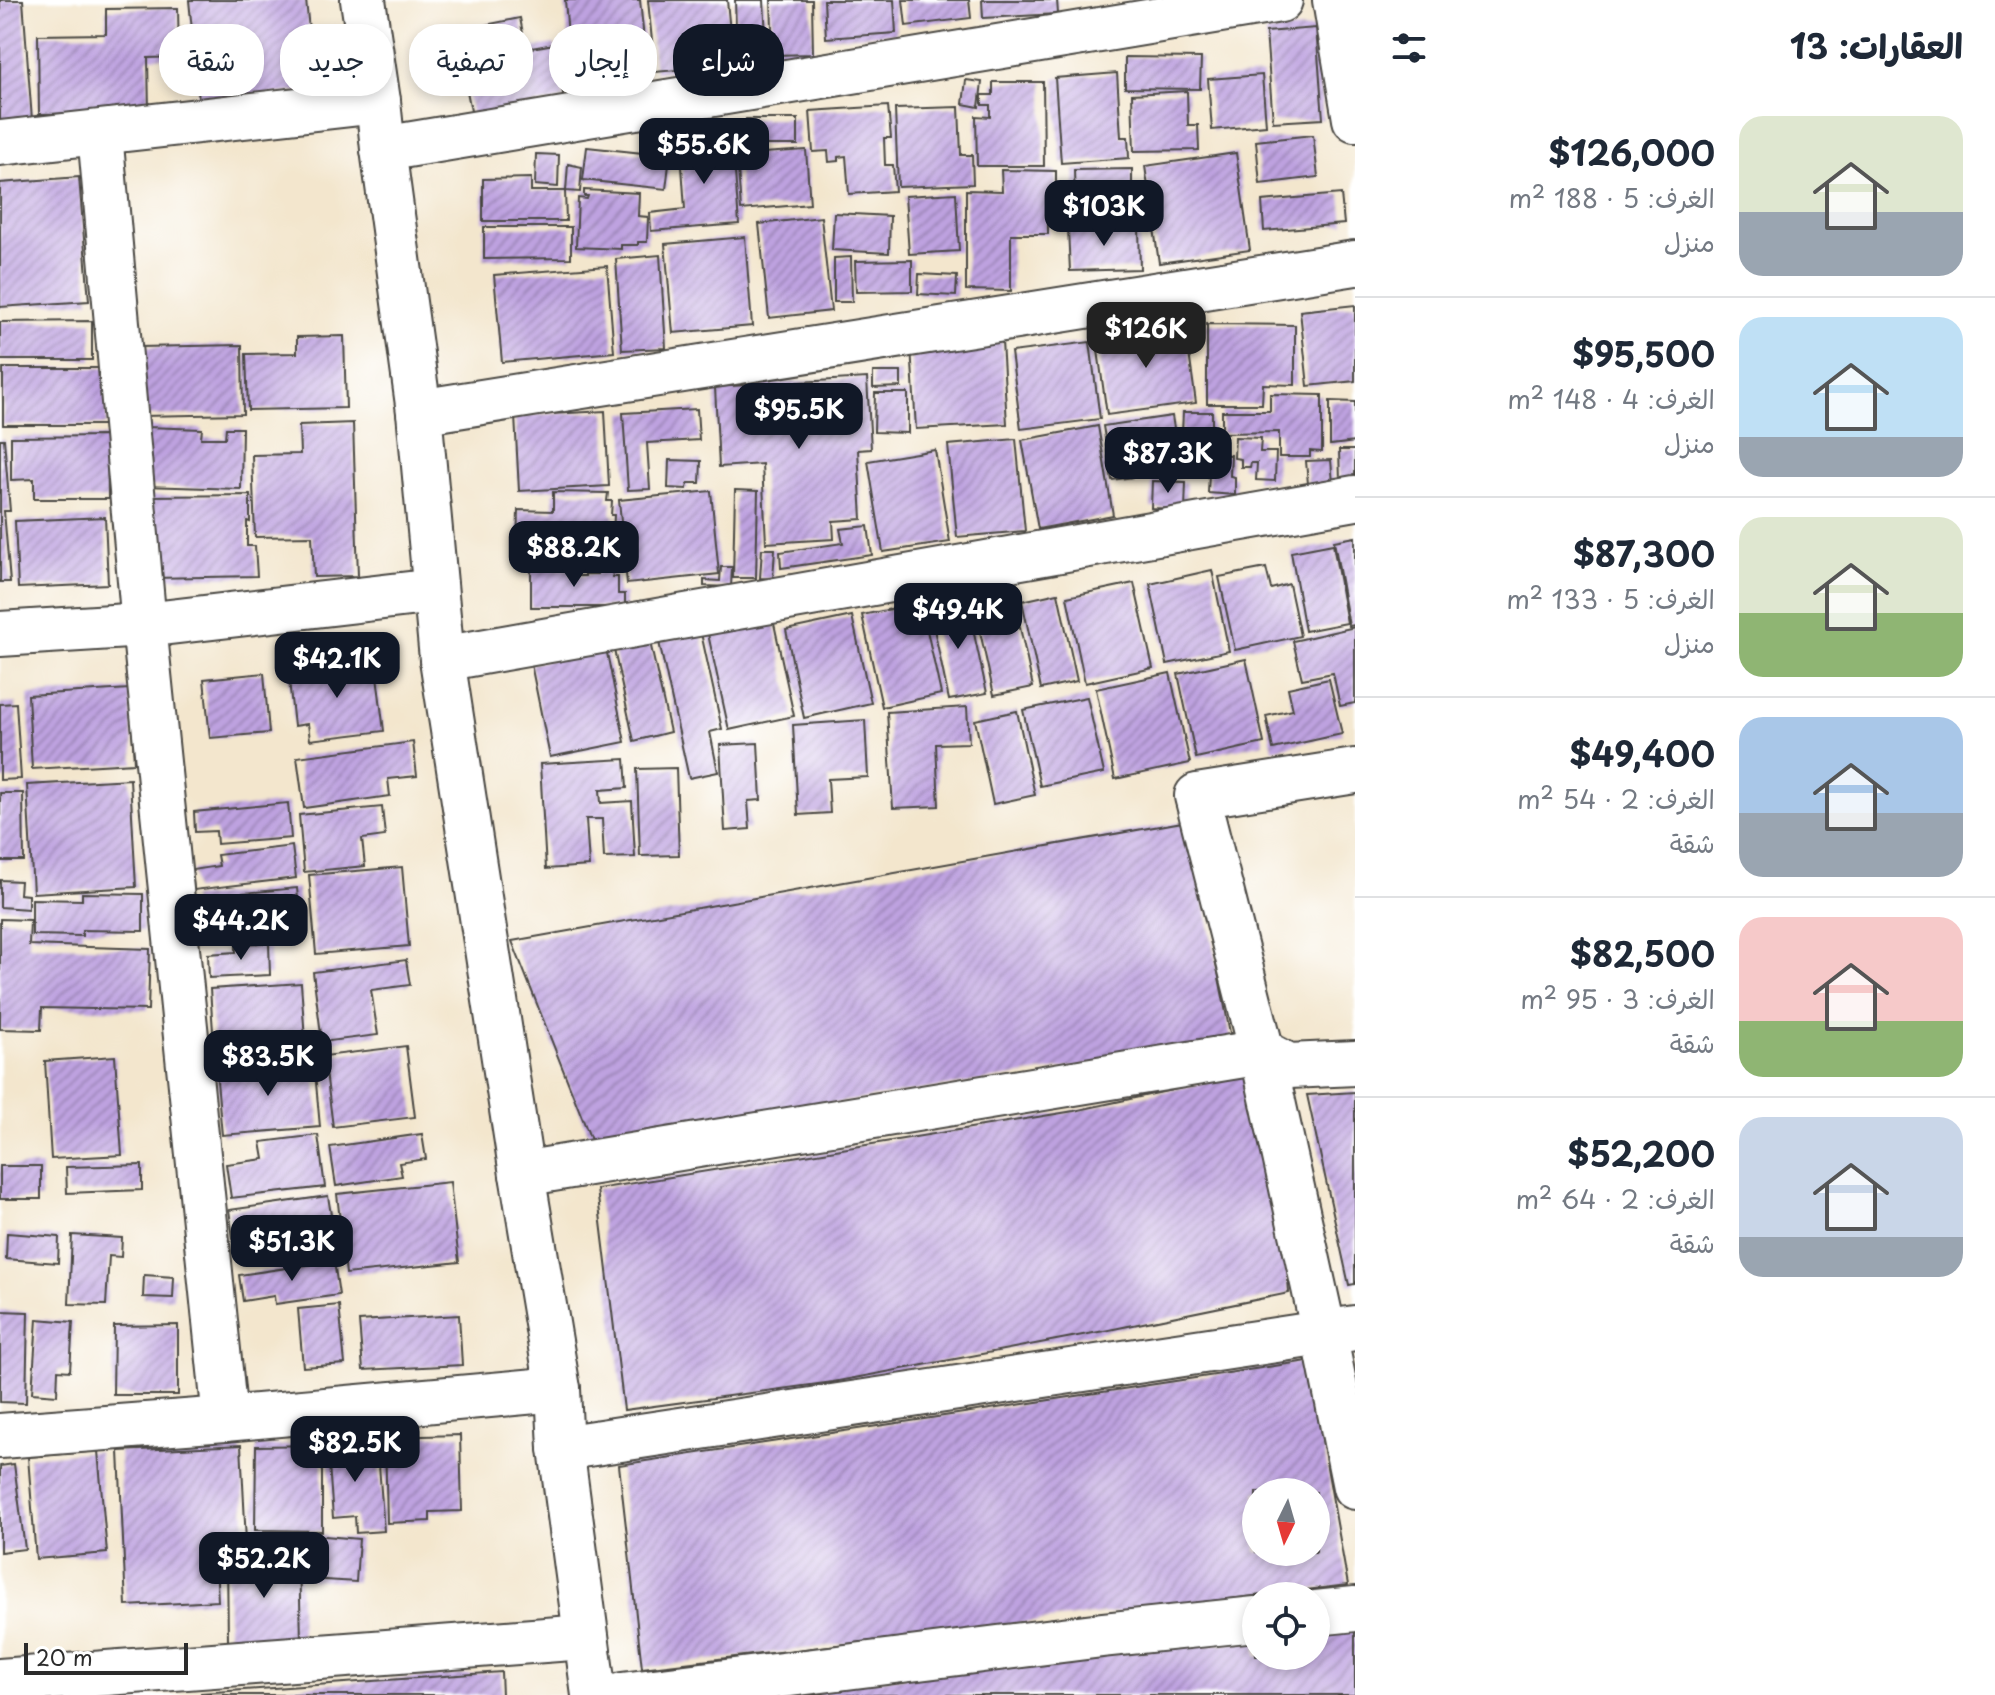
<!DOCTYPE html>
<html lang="ar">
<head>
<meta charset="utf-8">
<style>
  body { margin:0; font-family:"Playpen Sans","Playpen Sans Arabic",sans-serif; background:#f6f6f7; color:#1f2937; direction:rtl; height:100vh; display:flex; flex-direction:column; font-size:30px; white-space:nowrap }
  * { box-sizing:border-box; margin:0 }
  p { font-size:26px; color:#747a83 }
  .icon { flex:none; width:44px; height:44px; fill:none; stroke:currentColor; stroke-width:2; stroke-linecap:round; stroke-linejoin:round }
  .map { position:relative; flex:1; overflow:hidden; direction:ltr }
  .side { display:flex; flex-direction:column; background:#fff; width:640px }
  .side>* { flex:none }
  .hud { position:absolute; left:24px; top:24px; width:760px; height:72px; direction:rtl; display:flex; gap:16px }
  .needle { width:52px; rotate:185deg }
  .controls { position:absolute; left:1242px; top:1478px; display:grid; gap:16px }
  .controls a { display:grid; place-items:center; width:88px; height:88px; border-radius:50%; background:#fff; box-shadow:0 4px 12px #0003; font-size:40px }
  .scale { position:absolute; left:24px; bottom:20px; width:164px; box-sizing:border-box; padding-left:8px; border:4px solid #2b2b2b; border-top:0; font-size:22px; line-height:28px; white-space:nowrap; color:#2b2b2b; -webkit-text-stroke:6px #fff; paint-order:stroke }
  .price { position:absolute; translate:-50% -68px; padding:0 18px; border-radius:16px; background:#111827; color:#fff; font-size:26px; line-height:52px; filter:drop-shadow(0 2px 4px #0008) }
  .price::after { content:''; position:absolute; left:50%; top:48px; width:24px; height:18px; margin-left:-12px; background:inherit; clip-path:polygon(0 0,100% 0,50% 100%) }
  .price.selected { background:#222; color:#fff }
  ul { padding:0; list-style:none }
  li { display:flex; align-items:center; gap:24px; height:200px; padding:0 32px }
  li+li { border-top:2px solid #e0e1e3 }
  li span { display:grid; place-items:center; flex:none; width:224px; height:160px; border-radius:24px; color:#555 }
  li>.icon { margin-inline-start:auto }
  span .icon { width:96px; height:96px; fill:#fffc; stroke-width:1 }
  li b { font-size:34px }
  h2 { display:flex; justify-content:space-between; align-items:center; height:96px; padding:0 32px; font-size:34px }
  .tag { padding:0 28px; border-radius:32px; background:#fff; box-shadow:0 4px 12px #0003; font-size:28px; line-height:72px }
  .tag.selected { background:#111827; color:#fff }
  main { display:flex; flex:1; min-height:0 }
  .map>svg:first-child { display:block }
  .building { fill:url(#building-hatch); fill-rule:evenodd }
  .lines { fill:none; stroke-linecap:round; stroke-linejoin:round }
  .minor-casing { stroke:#494743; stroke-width:48 }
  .minor { stroke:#fff; stroke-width:44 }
</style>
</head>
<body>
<main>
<section class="side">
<h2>العقارات: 13<svg class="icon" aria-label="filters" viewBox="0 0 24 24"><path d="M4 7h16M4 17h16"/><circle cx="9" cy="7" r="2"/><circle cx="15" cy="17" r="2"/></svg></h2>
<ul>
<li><span style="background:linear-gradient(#dfe7d0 60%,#9aa5b1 0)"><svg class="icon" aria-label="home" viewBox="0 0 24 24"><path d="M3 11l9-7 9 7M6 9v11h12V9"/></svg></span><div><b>$126,000</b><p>الغرف: 5 · 188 m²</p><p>منزل</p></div></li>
<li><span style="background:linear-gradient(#bfe0f5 75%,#9aa5b1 0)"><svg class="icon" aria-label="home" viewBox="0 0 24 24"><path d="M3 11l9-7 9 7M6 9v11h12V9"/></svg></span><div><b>$95,500</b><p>الغرف: 4 · 148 m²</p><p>منزل</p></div></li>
<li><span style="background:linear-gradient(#dfe7d0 60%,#8fb573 0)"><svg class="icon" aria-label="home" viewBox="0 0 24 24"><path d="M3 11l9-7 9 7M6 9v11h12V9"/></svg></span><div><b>$87,300</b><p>الغرف: 5 · 133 m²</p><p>منزل</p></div></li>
<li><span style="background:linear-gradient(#a9c7e8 60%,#9aa5b1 0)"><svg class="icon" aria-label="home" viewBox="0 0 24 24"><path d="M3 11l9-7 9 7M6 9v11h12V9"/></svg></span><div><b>$49,400</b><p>الغرف: 2 · 54 m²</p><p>شقة</p></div></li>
<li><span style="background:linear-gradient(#f6c9c9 65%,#8fb573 0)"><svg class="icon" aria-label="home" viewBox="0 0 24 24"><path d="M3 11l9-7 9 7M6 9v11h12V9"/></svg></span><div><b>$82,500</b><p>الغرف: 3 · 95 m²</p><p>شقة</p></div></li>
<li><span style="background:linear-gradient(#c9d6e8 75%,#9aa5b1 0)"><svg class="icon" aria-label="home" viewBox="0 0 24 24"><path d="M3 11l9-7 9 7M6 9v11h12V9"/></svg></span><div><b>$52,200</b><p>الغرف: 2 · 64 m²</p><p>شقة</p></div></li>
</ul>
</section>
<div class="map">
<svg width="1355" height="1695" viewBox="0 0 1355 1695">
  <defs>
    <pattern id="building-hatch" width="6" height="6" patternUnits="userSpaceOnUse" patternTransform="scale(2)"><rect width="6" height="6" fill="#bea2e0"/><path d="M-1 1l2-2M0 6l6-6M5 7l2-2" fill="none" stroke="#9b84b6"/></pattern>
  </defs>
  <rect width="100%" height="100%" fill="#fff"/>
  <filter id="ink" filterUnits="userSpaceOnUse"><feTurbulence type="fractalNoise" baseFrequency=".0125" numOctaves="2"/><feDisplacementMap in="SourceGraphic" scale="16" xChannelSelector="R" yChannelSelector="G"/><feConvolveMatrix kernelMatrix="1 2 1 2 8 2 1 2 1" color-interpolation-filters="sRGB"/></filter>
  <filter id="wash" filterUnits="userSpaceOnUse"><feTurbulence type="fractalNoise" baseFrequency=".006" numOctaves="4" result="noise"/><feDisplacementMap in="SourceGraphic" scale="32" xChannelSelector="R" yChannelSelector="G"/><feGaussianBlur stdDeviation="1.8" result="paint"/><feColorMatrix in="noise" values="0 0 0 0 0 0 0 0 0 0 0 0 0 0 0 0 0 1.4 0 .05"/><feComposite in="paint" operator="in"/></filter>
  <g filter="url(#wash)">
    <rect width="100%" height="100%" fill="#f3e6cd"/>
    <g id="blocks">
      <!-- building -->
      <g class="building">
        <path d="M0,0h23l9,120 -32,3z"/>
        <path d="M189,0h117l9,90 -116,11z"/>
        <path d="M565,0h75l8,80 -56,5 -2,-28 -20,2z"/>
        <path d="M648,0h79l6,65 -78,7z"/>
        <path d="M735,0h29l3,58 -30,1z"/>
        <path d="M771,0h41l1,54 -40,1z"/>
        <path d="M824,0h70l2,33 -70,5z"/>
        <path d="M903,0h66l2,18 -65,8z"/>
        <path d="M982,0h75l1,14 -75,4z"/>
        <path d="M178,8l1,49 -31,1 1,54 -110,2 -1,-79 68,-1v-25z"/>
        <path d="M520,18l6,31 28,-5 10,55 -92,17 -17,-85z"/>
        <path d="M1316,28l7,91 -50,3 -7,-90z"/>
        <path d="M1125,57l76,1 -1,31 -75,-1z"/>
        <path d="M1117,73l4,64h7l1,21 -68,5 -6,-85z"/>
        <path d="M1262,75l4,50 -54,5 -4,-51z"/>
        <path d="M966,80l16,2 -3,25 -16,-3z"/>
        <path d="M993,82h50l1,84h-67l-1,-50 14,1v-12h-8v-10h11z"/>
        <path d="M1187,91l1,34h10l1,25 -65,1 -2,-57z"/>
        <path d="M888,106l3,32h-7l1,27h8l2,26 -46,3 -3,-38 -8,1v4l-9,1 -1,-11 -15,1 -3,-41z"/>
        <path d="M959,107l2,48h11l1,29 -75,3 -3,-78z"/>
        <rect x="746" y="119" width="52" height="26"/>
        <path d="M732,134l7,90 -88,7 -1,-18 35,-4 -5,-71z"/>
        <path d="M1313,135l5,42 -58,7 -4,-43z"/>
        <path d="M587,147l83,9 -4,33 -83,-9z"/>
        <path d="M806,150l4,54 -69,6 -4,-55z"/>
        <path d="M1236,153l14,97 -91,13 -14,-97z"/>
        <path d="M536,154l23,1 -1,32 -23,-2z"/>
        <path d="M568,164l14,3 -2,25 -14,-1z"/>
        <path d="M1132,169v33h-57l-1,-32z"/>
        <path d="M1001,170l55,1v45h-8v18h-37v57l-45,-1v-100l36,1z"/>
        <path d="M79,177l10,124 -89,6v-124z"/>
        <path d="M531,178v13h34l1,30h-83v-42z"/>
        <path d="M584,190l55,3 -1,23 10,1 -1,25h-9v3h-17v4l-45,-2 2,-49 9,1 1,-3h-4z"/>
        <path d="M956,193l3,58 -50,3 -4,-58z"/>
        <path d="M1341,194l3,30 -80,7 -2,-30z"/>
        <path d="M834,213l56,3 -1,37 -57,-3z"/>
        <path d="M821,217l10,94 -62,7 -10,-94z"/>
        <path d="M1139,226l1,43 -70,2 -2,-43z"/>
        <path d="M484,227h87v31l-87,1z"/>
        <path d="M745,237l7,89 -79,7 -8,-89z"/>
        <path d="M660,255l6,93 -44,2 -6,-91z"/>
        <path d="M851,257l1,45h-18v-44z"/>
        <path d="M912,260v31l-56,1 -1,-31z"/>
        <path d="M607,266l7,86 -112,10 -8,-87z"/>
        <path d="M919,274l38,2 -1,20 -38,-2z"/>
        <path d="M1355,305v76l-47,5 -8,-75z"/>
        <path d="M92,321v39h-92v-38z"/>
        <path d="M1185,324l11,79 -89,12 -11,-79z"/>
        <path d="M1207,324l88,1v60l-32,-1 -1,20h-55z"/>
        <path d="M344,336l2,72 -98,2 -2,-56 51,-1v-16z"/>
        <path d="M1002,341l5,83 -91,5 -5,-83z"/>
        <path d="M1090,342l10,77 -79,10 -10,-77z"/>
        <path d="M242,345l1,69 -101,2 -3,-69z"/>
        <path d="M3,368h103l1,57h-104z"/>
        <path d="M873,372h28v15l-28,1z"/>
        <path d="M867,378l4,71 -13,1 4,69 -29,2 1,18 -68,4 -4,-79 -43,3 -4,-80z"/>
        <path d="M875,393h33v40l-34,-1z"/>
        <path d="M1270,394l52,1v57l-12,-1v6h-31v-25l-57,1v-22h48z"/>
        <path d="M1330,401l25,1v40l-25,3z"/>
        <path d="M697,409l2,31 -52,3 3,46 -22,1 -5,-77z"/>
        <path d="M605,411l4,75 -90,5 -4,-75z"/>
        <path d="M1183,412h29v22l-30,-1z"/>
        <path d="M1172,416l9,55 -69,9 -9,-54z"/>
        <path d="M353,423l5,153 -44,1 -2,-41 -57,1 -3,-82 48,-1 -1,-29z"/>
        <path d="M1098,426l15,89 -75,14 -16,-89z"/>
        <path d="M146,427l56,2 -1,9h24l1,-10h16l-1,61 -97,-3z"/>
        <path d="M107,436l1,63h-74v-20l-23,1v-43z"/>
        <path d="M1235,437l26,1 -1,14h16l-1,29 -19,-1 1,-17h-6l-1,4h-9v-8l-7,-1z"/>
        <path d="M0,439h4l6,72h-6l6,71h-10z"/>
        <path d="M1016,439l9,92 -68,6 -9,-92z"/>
        <path d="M935,450l15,92 -67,10 -15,-91z"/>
        <path d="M1339,450h16v31h-15z"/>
        <path d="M1210,454l21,1 -1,21 5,1v18l-27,-2z"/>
        <path d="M669,460l32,1 -1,22h-12l-1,6 -19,-1z"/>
        <path d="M1331,460l2,23 -25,1 -2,-23z"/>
        <path d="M1152,481l34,1 -1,27 -34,-1z"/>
        <path d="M735,490l23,1 -2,87h-23z"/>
        <path d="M711,491l8,83 -92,10 -8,-84z"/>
        <path d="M553,492l55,1 -1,8h5l-1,14h3l-1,22h-15v3h-18l1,3h-19v2h-4v4l-41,-1 1,-38 35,1z"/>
        <path d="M250,495v27l-3,-1v25h8l2,30 -105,2 -2,-82z"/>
        <path d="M105,517l3,67 -90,4 -3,-67z"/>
        <path d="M868,526l4,29 -91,13 -1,-16 63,-9 -3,-14z"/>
        <path d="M1355,537v88l-6,1 -15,-85z"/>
        <path d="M1333,544l14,79 -42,8 -14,-79z"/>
        <path d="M762,549h13l-2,30 -13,-1z"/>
        <path d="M721,567h11l-1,20 -27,-1v-6l16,1z"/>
        <path d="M531,568l39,1v7h15v-2h12v-3h15l1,6h5v17h7v13h-94z"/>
        <path d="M1266,568l5,21 18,-5 11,52 -65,14 -16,-73z"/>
        <path d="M1212,570l17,81 -62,13 -17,-80z"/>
        <path d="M1134,583l19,85 -68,15 -18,-86z"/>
        <path d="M1058,593l19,88 -36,8 -19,-88z"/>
        <path d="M1014,600l19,87 -39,8 -19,-86z"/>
        <path d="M967,602l20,91 -38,7 -19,-90z"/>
        <path d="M921,603l20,91 -59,13 -20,-92z"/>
        <path d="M852,616l19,87 -67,15 -18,-88z"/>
        <path d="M773,619l21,97 -65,14 -21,-96z"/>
        <path d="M1355,627v76l-15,3 -7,-33 -31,6 -9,-38z"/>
        <path d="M701,633l21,96 -12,3 8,40 -29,6 -30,-136z"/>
        <path d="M650,642l20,90 -36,9 -20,-91z"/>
        <path d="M606,648l19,94 -75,15 -19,-93z"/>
        <path d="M1246,659l18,84 -68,15 -18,-84z"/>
        <path d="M375,661l9,70 -74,9 -2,-16 -14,2 -6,-55z"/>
        <path d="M264,673l5,60 -59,5 -6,-59z"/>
        <path d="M1170,673l20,90 -75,16 -19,-90z"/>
        <path d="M1329,679l13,55 -69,15 -7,-33 27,-6 -5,-22z"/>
        <path d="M130,689l4,74 -102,6 -4,-74z"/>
        <path d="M1087,697l17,76 -64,13 -17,-76z"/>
        <path d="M16,703l5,76 -21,1v-76z"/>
        <path d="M967,707l2,36 -33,1 3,62 -46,2 -6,-96z"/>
        <path d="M1017,711l18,84 -42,9 -18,-84z"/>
        <path d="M865,720l3,57 -40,2 2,34 -32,2 -5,-90z"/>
        <path d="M413,742l4,34 -29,3 2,17 -86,12 -7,-51z"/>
        <path d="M758,743l3,57 -13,1 2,28 -25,2 -5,-86z"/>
        <path d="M625,759l2,29 -27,2 1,13 31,-2 3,56 -31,1 -2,-39h-16l3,47 -43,3 -6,-105z"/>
        <path d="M676,768l3,87 -39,1 -3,-87z"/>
        <path d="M130,779l6,108 -103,6 -6,-108z"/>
        <path d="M0,793h23l1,68h-24z"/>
        <path d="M288,803l3,35 -74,6 -1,-13 -21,1 -1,-20z"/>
        <path d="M382,807l3,29 -23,3 3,27 -61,6 -5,-57z"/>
        <path d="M1188,821l44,222 -641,97 -79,-199z"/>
        <path d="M292,846l4,32 -102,12 -2,-20 27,-4 -2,-11z"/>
        <path d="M402,867l7,79 -93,8 -7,-79z"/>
        <path d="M0,880l20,1 -1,13 9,1v14l-28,-2z"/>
        <path d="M297,888l3,31 -66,6 1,12 -40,4 -4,-43z"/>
        <path d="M82,893l61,1v37l-61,-1v6l-50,-1v-36l50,1z"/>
        <path d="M0,919l30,1 -1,25 121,4 -2,61 -106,-2 -1,22 -41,-1z"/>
        <path d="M269,943l1,32 -61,3 -1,-24 28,-2v-8z"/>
        <path d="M406,960l4,25 -39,5 7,45 -56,7 -9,-70z"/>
        <path d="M301,983l5,70 -91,6 -5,-70z"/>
        <path d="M406,1046l9,71 -82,10 -9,-71z"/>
        <path d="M115,1056l7,99 -71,4 -6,-98z"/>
        <path d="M314,1061l6,66 -98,8 -6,-65z"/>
        <path d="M1247,1074l39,178 3,41 -185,38 -271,51 -209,28 -27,-221 477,-78z"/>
        <path d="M1355,1092v192l-6,1 -42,-190z"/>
        <path d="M422,1134l4,25 -27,4 3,13 -66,10 -6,-39z"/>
        <path d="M318,1135l7,52 -94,11 -5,-34 38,-5 -3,-17z"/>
        <path d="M142,1165v25l-75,3 -1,-26z"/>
        <rect x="0" y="1166" width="41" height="33"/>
        <path d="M450,1182l9,80 -113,12 -9,-80z"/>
        <path d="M328,1196l9,56 -71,10 -3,-22 -29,4 -5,-34z"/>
        <path d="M7,1233l52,4 -1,26 -52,-4z"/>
        <path d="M72,1235l50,3 -1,19 -12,-1 -3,49 -37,-1z"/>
        <path d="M334,1261l5,34 -64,9 -1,-8 -31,5 -4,-26z"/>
        <path d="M144,1275l30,2 -1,21 -30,-1z"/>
        <path d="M339,1305l6,59 -42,3 -5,-58z"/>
        <path d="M0,1311l28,1 -2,91 -26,-1z"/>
        <path d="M459,1315l3,50 -99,5 -4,-49z"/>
        <path d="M37,1319l36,3 -3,49 -12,-1 -1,25 -25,-2z"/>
        <path d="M178,1325v70h-65l1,-69z"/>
        <path d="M1308,1361l40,224 -706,83 -23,-203zM1256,1492h60v60h-60z"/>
        <path d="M364,1434l2,31h13l5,66 -28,2 -1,-17 -22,2 -6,-81z"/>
        <path d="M460,1435l2,76 -32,1v9l-43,2 -2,-86z"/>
        <path d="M241,1445l5,97 -31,1 3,58 -92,5 -7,-155z"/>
        <path d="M322,1445v86l-67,-1 1,-84z"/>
        <path d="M98,1451l9,102 -71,6 -8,-102z"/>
        <path d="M14,1464l11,85 -25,3v-86z"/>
        <path d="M313,1535l46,4 -3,43 -46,-3z"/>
        <path d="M299,1557l2,84 -73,1 -1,-84z"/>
        <path d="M1355,1627v68h-609l408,-46 102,-8v15h60v-23z"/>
        <path d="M501,1672l1,23h-301v-2z"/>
      </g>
    </g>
  </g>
  <g filter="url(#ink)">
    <use href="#blocks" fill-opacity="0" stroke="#494743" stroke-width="2"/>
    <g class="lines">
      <defs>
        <g id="minor">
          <path d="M363,0l15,101 5,48 36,263 23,247 80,515 36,215 3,59 33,247"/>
          <path d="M1335,0l20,119"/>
          <path d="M100,133l44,492 81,794"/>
          <path d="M0,143l378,-42"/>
          <path d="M383,149l897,-149"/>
          <path d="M419,412l936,-149"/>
          <path d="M0,634l144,-9 291,-34"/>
          <path d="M442,659l913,-161"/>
          <path d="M1355,771l-158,25 65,256 62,281 31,154"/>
          <path d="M522,1174l740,-122 27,14 66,-3"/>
          <path d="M0,1436l225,-17 333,-30"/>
          <path d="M561,1448l794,-120"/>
          <path d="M1316,1613l39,-4"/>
          <path d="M0,1681l585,-44"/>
          <path d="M622,1695l480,-60 154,-16"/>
        </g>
      </defs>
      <!-- minor casing -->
      <use href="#minor" class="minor-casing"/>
      <!-- minor -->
      <use href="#minor" class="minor"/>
    </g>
  </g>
</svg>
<div class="controls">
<a><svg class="needle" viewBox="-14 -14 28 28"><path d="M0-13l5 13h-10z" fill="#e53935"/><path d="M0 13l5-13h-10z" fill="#747a83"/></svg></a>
<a><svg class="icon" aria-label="locate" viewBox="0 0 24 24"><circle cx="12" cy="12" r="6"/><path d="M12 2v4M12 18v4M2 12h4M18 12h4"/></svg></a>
</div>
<div class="scale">20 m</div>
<b class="price" style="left:704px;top:186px">$55.6K</b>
<b class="price" style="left:1104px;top:248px">$103K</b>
<b class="price selected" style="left:1146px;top:370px">$126K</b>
<b class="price" style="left:799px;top:451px">$95.5K</b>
<b class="price" style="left:1168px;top:495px">$87.3K</b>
<b class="price" style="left:574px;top:589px">$88.2K</b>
<b class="price" style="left:958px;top:651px">$49.4K</b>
<b class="price" style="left:337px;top:700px">$42.1K</b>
<b class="price" style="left:241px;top:962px">$44.2K</b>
<b class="price" style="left:268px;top:1098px">$83.5K</b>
<b class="price" style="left:292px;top:1283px">$51.3K</b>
<b class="price" style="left:355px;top:1484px">$82.5K</b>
<b class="price" style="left:264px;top:1600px">$52.2K</b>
<div class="hud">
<a class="tag selected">شراء</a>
<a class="tag">إيجار</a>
<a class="tag">تصفية</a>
<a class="tag">جديد</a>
<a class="tag">شقة</a>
</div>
</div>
</main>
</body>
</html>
